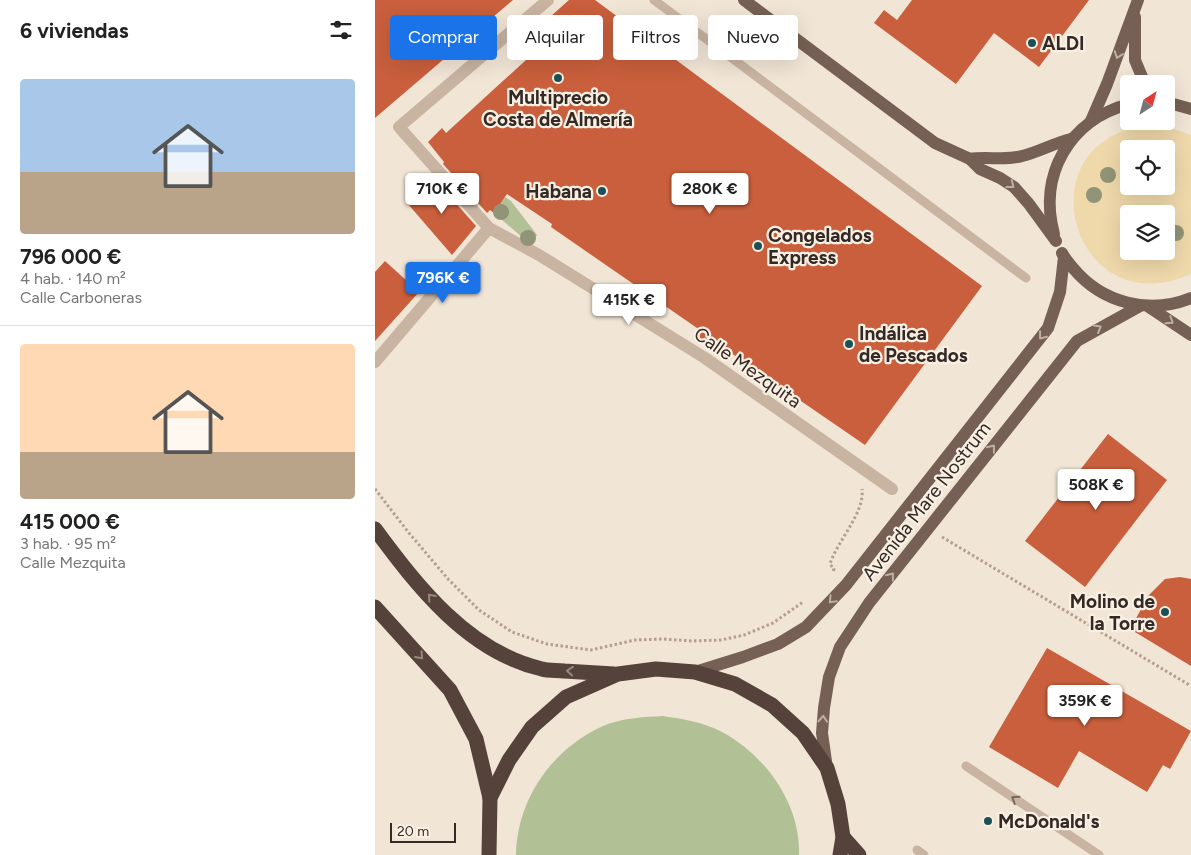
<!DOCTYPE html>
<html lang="es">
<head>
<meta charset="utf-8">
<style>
  body { margin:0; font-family:Figtree,sans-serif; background:#f6f6f6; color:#222; height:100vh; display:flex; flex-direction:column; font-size:19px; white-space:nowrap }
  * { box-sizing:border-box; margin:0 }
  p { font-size:16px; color:#767676 }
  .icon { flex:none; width:28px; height:28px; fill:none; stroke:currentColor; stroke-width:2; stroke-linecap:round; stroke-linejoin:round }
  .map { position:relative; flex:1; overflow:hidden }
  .drawer { display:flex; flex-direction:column; background:#fff; width:375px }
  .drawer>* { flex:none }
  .top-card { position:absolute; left:15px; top:15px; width:475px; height:45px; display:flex; gap:10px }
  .needle { width:32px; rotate:36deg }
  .controls { position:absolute; left:745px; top:75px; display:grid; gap:10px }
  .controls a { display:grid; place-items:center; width:55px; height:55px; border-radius:5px; background:#fff; box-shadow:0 5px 20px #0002; font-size:25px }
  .scale { position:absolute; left:15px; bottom:12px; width:66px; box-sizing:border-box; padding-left:5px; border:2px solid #332925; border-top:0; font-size:14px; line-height:18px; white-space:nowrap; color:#332925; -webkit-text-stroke:4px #f9efe2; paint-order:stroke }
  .price { position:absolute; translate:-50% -42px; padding:0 11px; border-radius:5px; background:#fff; color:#222; font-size:16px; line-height:32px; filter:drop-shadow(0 1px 2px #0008) }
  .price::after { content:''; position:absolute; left:50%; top:30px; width:15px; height:11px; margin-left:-8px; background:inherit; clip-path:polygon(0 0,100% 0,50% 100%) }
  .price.current { background:#1a73e8; color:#fff }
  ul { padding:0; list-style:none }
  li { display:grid; align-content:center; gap:10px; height:265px; padding:0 20px }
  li+li { border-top:1px solid #e0e0e0 }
  li span { display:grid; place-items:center; height:155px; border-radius:5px; color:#555 }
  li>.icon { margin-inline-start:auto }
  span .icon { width:90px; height:90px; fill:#fffc; stroke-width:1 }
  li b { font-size:21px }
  h2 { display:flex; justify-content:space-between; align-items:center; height:60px; padding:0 20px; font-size:21px }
  .pill { padding:0 18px; border-radius:5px; background:#fff; box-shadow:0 5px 20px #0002; font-size:18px; line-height:45px }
  .pill.current { background:#1a73e8; color:#fff }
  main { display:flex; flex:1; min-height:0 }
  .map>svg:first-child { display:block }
  .green { fill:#b2c096 }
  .sand { fill:#efd8aa; fill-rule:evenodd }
  .building { fill:#c95f3c }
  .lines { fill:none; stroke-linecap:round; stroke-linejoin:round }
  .path { stroke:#b59e8c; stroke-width:3; stroke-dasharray:2.5 2.5; stroke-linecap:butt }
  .lane { stroke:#c9b4a2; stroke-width:9 }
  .street { stroke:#c9b4a2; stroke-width:12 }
  .primary { stroke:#766055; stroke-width:12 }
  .highway { stroke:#55433b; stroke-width:15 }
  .tree { fill:#919476 }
  .oneway { stroke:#beafa3 }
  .oneway2 { stroke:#97887e }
  .oneway3 { stroke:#76685d }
  .poi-dot { fill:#1a5156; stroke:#f9efe2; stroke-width:2 }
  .labels { text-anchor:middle; stroke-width:4.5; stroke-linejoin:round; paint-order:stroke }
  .poi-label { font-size:19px; font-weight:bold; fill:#332925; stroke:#f9efe2; text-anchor:start }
  .street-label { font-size:19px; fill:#332925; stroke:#f9efe2 }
</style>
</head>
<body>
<main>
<section class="drawer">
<h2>6 viviendas<svg class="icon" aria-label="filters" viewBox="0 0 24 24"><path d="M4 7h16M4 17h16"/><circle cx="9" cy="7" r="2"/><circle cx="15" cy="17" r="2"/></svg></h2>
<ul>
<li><span style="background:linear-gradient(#a9c7e8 60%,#b9a48a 0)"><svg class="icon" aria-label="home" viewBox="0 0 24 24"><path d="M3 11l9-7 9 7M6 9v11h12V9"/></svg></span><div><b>796 000 €</b><p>4 hab. · 140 m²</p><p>Calle Carboneras</p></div></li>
<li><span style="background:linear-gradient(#ffd9b3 70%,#b9a48a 0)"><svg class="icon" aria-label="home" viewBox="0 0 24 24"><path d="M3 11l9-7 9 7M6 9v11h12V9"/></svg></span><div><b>415 000 €</b><p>3 hab. · 95 m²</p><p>Calle Mezquita</p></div></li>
</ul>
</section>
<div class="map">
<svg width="816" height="855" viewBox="0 0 816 855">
  <rect width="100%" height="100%" fill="#f1e5d6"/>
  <!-- green -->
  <g class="green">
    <path d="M130,197l6,4 26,34 -7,9 -36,-31z"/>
    <path d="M288,716c20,3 40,6 59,16 43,23 79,72 77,123h-283c1,-56 36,-106 87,-129 19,-8 40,-9 60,-10z"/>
  </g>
  <!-- sand -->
  <path class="sand" d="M778,125l13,1 25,9v139c-121,54 -172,-139 -38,-149zM754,149h37v37h-37zM754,214h37v37h-37z"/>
  <!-- building -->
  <g class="building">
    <path d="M0,0h138l-138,118z"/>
    <path d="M194,0h26l387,286 -117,159 -147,-101 -9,-6 -8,3 -4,-13 -146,-101 1,-3 -45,-30 -13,19 -4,-3 -3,3 -44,-49 1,-2 -16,-20 14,-14 4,5 80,-73 -13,-10z"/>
    <path d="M537,0h177l-50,67 -45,-34 -38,51 -82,-61 10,-13 13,10z"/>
    <path d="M57,176l44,50 -24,29 -44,-51z"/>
    <path d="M10,261l34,31 -44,49v-69z"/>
    <path d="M733,434l59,46 -82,107 -60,-46z"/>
    <path d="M805,577l11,2v87l-61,-37 19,-34 16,-16z"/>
    <path d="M672,648l144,83 -21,38 -7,-4 -16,27 -68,-41 -21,37 -69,-41z"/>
  </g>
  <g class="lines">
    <!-- path -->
    <g class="path">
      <path d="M0,489l34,44 39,46 31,31 33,22 35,12 44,6 44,-10 28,-1 29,2 29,-1 23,-5 29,-12 30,-21"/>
      <path d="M567,537l249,149"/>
      <path d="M458,571l1,-2 -4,-5c7,-23 35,-51 32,-75"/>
    </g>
    <!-- lane -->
    <g class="lane">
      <path d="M279,0l372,278"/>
      <path d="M591,766l133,89"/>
      <path d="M542,850l7,5"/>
    </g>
    <!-- street -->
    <g class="street">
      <path d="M173,0l-149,127 90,101 50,27 166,103 187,131"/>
      <path d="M0,362l114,-134"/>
    </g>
    <!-- primary -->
    <g class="primary">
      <path d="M369,0l191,143 35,16 10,10 20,9 14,9 15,17 27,37"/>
      <path d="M760,17v43l10,24"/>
      <path d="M791,102l25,7"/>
      <path d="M716,121l16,-37 31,-84"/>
      <path d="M595,159c17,-3 36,2 52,-3 17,-4 32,-13 49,-17"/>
      <path d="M679,234c-16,-59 15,-114 75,-130"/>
      <path d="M687,253c3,6 7,10 11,15 29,35 76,47 118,30"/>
      <path d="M774,307l42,28"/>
      <path d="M320,672l48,-15 35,-13 28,-17 40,-42 202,-257 12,-36 4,-35"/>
      <path d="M452,768l-5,-35 2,-25 5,-31 11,-30 29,-44 208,-262 63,-35"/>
    </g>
    <!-- highway -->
    <g class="highway">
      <path d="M0,529c42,57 93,123 167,140 7,2 15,1 22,2 17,1 34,2 50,3"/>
      <path d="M0,607l75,83 26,49 14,59"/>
      <path d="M468,837l16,18"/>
      <path d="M114,855l1,-57 19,-38 23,-33 34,-30 52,-23 38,-5 39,3 40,12 37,21 31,28 24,35 11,36 5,33 -3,18"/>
    </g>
  </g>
  <!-- trees -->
  <g class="tree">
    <circle cx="733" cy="175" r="8"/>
    <circle cx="719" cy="195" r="8"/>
    <circle cx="126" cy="212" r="8"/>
    <circle cx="801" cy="233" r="8"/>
    <circle cx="153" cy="238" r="8"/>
  </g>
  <!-- one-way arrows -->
  <defs><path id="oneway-chevron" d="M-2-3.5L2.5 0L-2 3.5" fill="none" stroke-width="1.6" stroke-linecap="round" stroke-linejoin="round" transform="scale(1.25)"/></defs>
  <g class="oneway">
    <use href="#oneway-chevron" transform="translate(743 55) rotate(110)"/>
    <use href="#oneway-chevron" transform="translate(636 185) rotate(37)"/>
    <use href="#oneway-chevron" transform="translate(795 321) rotate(33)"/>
    <use href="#oneway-chevron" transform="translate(723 328) rotate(-30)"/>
    <use href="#oneway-chevron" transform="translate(667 336) rotate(128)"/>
    <use href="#oneway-chevron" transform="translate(617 448) rotate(-52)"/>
    <use href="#oneway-chevron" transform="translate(516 576) rotate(-52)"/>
    <use href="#oneway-chevron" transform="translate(457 600) rotate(134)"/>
    <use href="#oneway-chevron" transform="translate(448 719) rotate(-87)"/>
  </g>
  <g class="oneway2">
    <use href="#oneway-chevron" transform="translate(56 597) rotate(-132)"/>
    <use href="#oneway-chevron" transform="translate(45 656) rotate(48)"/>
    <use href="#oneway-chevron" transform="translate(195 671) rotate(-176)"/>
  </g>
  <use class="oneway3" href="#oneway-chevron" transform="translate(640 799) rotate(-147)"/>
  <!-- markers -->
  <g class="poi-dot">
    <circle cx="657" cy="43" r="5"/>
    <circle cx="183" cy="78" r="5"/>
    <circle cx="227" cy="191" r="5"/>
    <circle cx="383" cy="246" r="5"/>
    <circle cx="474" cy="344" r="5"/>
    <circle cx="790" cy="612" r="5"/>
    <circle cx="613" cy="821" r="5"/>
  </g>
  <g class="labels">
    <!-- poi labels -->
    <g class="poi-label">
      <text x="667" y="50">ALDI</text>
      <text x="183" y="104" text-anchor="middle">Multiprecio<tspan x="183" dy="22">Costa de Almería</tspan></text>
      <text x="217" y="198" text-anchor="end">Habana</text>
      <text x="393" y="242">Congelados<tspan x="393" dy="22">Express</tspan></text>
      <text x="484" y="340">Indálica<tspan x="484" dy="22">de Pescados</tspan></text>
      <text x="780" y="608" text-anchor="end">Molino de<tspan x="780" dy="22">la Torre</tspan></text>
      <text x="623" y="828">McDonald's</text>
    </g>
    <!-- street labels -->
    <g class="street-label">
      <text transform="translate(373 367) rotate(35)" y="7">Calle Mezquita</text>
      <text transform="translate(551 501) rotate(-52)" y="7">Avenida Mare Nostrum</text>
    </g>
  </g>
</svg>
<div class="controls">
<a><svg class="needle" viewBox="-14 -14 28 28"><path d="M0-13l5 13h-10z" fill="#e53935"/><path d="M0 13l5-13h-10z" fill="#767676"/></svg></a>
<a><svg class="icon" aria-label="locate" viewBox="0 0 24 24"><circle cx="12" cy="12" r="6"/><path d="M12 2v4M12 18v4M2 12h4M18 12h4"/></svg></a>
<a><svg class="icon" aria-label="layers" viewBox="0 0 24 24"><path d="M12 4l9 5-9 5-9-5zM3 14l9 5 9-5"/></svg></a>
</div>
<div class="scale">20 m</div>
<b class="price" style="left:67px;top:215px">710K €</b>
<b class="price" style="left:335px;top:215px">280K €</b>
<b class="price current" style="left:68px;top:304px">796K €</b>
<b class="price" style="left:254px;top:326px">415K €</b>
<b class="price" style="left:721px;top:511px">508K €</b>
<b class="price" style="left:710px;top:727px">359K €</b>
<div class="top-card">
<a class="pill current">Comprar</a>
<a class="pill">Alquilar</a>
<a class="pill">Filtros</a>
<a class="pill">Nuevo</a>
</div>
</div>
</main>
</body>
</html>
